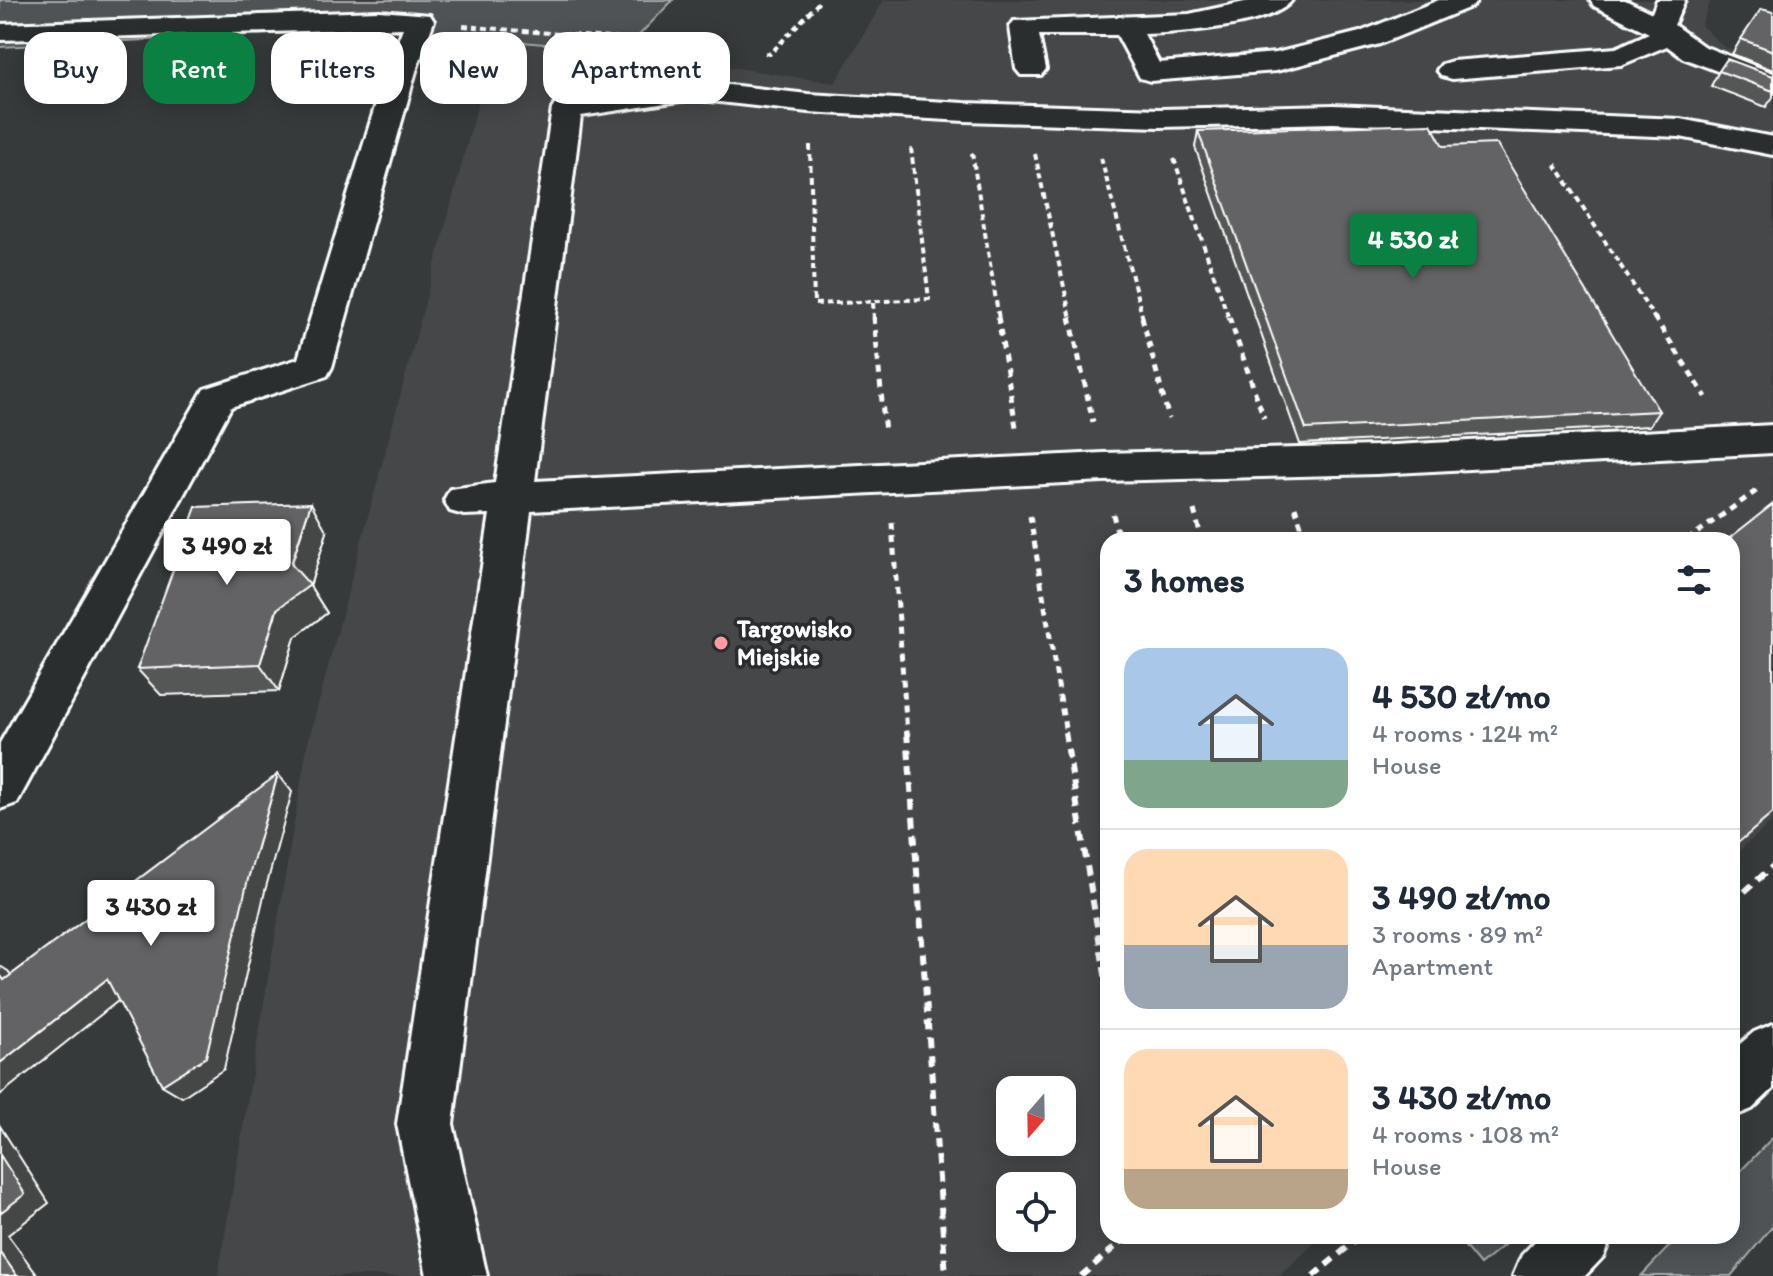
<!DOCTYPE html>
<html lang="en">
<head>
<meta charset="utf-8">
<style>
  body { margin:0; font-family:Itim,sans-serif; background:#f6f6f7; color:#1f2937; height:100vh; display:flex; flex-direction:column; font-size:30px; white-space:nowrap }
  * { box-sizing:border-box; margin:0 }
  p { font-size:26px; color:#747a83 }
  .icon { flex:none; width:44px; height:44px; fill:none; stroke:currentColor; stroke-width:2; stroke-linecap:round; stroke-linejoin:round }
  .map { position:relative; flex:1; overflow:hidden }
  .details { position:absolute; left:1100px; top:532px; width:640px; height:712px; display:flex; flex-direction:column; background:#fff; border-radius:24px; box-shadow:0 4px 20px #0003 }
  .details>* { flex:none }
  .banner { position:absolute; left:24px; top:32px; width:760px; height:72px; display:flex; gap:16px }
  .needle { width:52px; rotate:200deg }
  .buttons { position:absolute; left:996px; top:1076px; display:grid; gap:16px }
  .buttons a { display:grid; place-items:center; width:80px; height:80px; border-radius:16px; background:#fff; box-shadow:0 4px 20px #0003; font-size:40px }
  .price { position:absolute; translate:-50% -68px; padding:0 18px; border-radius:8px; background:#fff; color:#222; font-size:26px; line-height:52px; filter:drop-shadow(0 2px 4px #0008) }
  .price::after { content:''; position:absolute; left:50%; top:48px; width:24px; height:18px; margin-left:-12px; background:inherit; clip-path:polygon(0 0,100% 0,50% 100%) }
  .price.selected { background:#0b8043; color:#fff }
  ul { padding:0; list-style:none }
  li { display:flex; align-items:center; gap:24px; height:200px; padding:0 24px }
  li+li { border-top:2px solid #e0e1e3 }
  li span { display:grid; place-items:center; flex:none; width:224px; height:160px; border-radius:24px; color:#555 }
  li>.icon { margin-inline-start:auto }
  span .icon { width:96px; height:96px; fill:#fffc; stroke-width:1 }
  li b { font-size:34px }
  h2 { display:flex; justify-content:space-between; align-items:center; height:96px; padding:0 24px; font-size:34px }
  .tag { padding:0 28px; border-radius:24px; background:#fff; box-shadow:0 4px 20px #0003; font-size:28px; line-height:72px }
  .tag.selected { background:#0b8043; color:#fff }
  .map>svg:first-child { display:block }
  .built { fill:#444748; fill-rule:evenodd }
  .green { fill:#505354; stroke:#a8a9aa; stroke-width:2 }
  .lines { fill:none; stroke-linecap:round; stroke-linejoin:round }
  .minor-casing { stroke:#fff; stroke-width:6 }
  .path-far2 { stroke:#fff; stroke-width:4; stroke-dasharray:6 4; stroke-linecap:butt }
  .path-far1 { stroke:#fff; stroke-width:5; stroke-dasharray:7 6; stroke-linecap:butt }
  .path { stroke:#fff; stroke-width:6; stroke-dasharray:10 7; stroke-linecap:butt }
  .minor { fill:#2a2d2e; fill-rule:evenodd }
  .wall { fill:#555657; stroke:#fff; stroke-width:2 }
  .shaded-wall { fill:#454647; stroke:#fff; stroke-width:2 }
  .building { fill:#636465; stroke:#fff; stroke-width:2 }
  .poi-dot { fill:#ff9aa2; stroke:#2a2d2e; stroke-width:3 }
  .labels { text-anchor:middle; stroke-width:7; stroke-linejoin:round; paint-order:stroke }
  .poi-label { font-size:24px; font-weight:bold; fill:#fff; stroke:#2a2d2e; text-anchor:start }
</style>
</head>
<body>
<div class="map">
<svg width="1773" height="1276" viewBox="0 0 1773 1276">
  <rect width="100%" height="100%" fill="#373a3b"/>
  <filter id="ink" filterUnits="userSpaceOnUse"><feTurbulence type="fractalNoise" baseFrequency=".0125" numOctaves="2"/><feDisplacementMap in="SourceGraphic" scale="16" xChannelSelector="R" yChannelSelector="G"/><feConvolveMatrix kernelMatrix="1 2 1 2 8 2 1 2 1" color-interpolation-filters="sRGB"/></filter>
  <g filter="url(#ink)">
    <!-- built -->
    <path class="built" d="M884,0h827l-10,25 23,22 49,15v759l-41,36v-317h-624v696h214l-43,40h-1061l89,-530 188,-707 129,12 211,32zM1010,1090h52v52h-52zM1010,1186h52v52h-52z"/>
    <!-- green -->
    <g class="green">
      <path d="M0,0h673l-49,51 -248,-22 -376,18z"/>
      <path d="M1773,1137v89l-42,50h-90l38,-40h53v-56z"/>
      <path d="M1456,1236h59l-35,29z"/>
    </g>
    <g class="lines">
      <defs>
        <g id="minor">
          <path d="M1254,0h38c-19,27 -116,33 -148,34l15,29 117,-10 84,-21 79,-32h38l-4,6 -93,38 -104,27 -126,10 -10,-3 -23,-43h-78l7,34 -5,6h-20l-5,-6 -6,-42 4,-6 175,-7z"/>
          <path d="M1590,0h35l27,13 5,-13h28l-11,25 29,21 70,27v19l-90,-34 -16,-12 -46,19 -169,14 -10,-3 -5,-6 5,-6 10,-3 164,-13 33,-15 -55,-27z"/>
          <path d="M379,11l51,4 4,6 -18,50 -84,296 -5,9 -96,31 -214,396 -17,6v-66l204,-354 94,-30 88,-288 17,-43 -403,12v-16z"/>
          <path d="M693,81l115,13 157,9 195,6 173,-4 347,14 93,18v18l-93,-18 -347,-14 -173,4 -195,-6 -157,-9 -115,-13 -112,17 -46,365 568,-28 273,-7 397,-21v28l-397,21 -273,7 -572,30 -78,613 34,152h-60l-30,-152 93,-610 -26,1 -14,-4 -6,-11 6,-11 45,-6 57,-374 4,-6 11,-3z"/>
          <path d="M1773,1024v65l-21,20 -20,8v-66l22,-19z"/>
          <path d="M1540,1236h72l-9,21 -18,19h-72l9,-21z"/>
        </g>
      </defs>
      <!-- minor casing -->
      <use href="#minor" class="minor-casing"/>
      <!-- path-far2 -->
      <g class="path-far2">
        <path d="M463,26l229,19"/>
        <path d="M765,53l5,1 51,-54"/>
        <path d="M810,145l4,159 115,-5 -18,-151"/>
        <path d="M972,153l27,166"/>
        <path d="M1035,154l36,165"/>
        <path d="M1101,158l42,161"/>
        <path d="M1174,159l55,160"/>
        <path d="M1555,164l100,155"/>
        <path d="M873,303l1,16"/>
      </g>
      <!-- path-far1 -->
      <g class="path-far1">
        <path d="M874,317l11,116"/>
        <path d="M998,317l18,110"/>
        <path d="M1070,317l23,105"/>
        <path d="M1142,317l27,102"/>
        <path d="M1229,317l35,101"/>
        <path d="M1654,317l52,80"/>
        <path d="M1295,507l11,33"/>
        <path d="M1194,510l8,30"/>
        <path d="M1113,514l6,26"/>
        <path d="M1030,516l36,218"/>
        <path d="M892,523l15,211"/>
        <path d="M1687,540l72,-51"/>
      </g>
      <!-- path -->
      <g class="path">
        <path d="M907,732l39,544"/>
        <path d="M1065,732l43,261"/>
        <path d="M1732,903l41,-37"/>
        <path d="M1081,1276l47,-40"/>
        <path d="M1313,1276l48,-40"/>
      </g>
      <!-- minor -->
      <use href="#minor" class="minor"/>
    </g>
    <!-- wall -->
    <g class="wall">
      <path d="M1773,12v58l-41,-16 9,-15z"/>
      <path d="M1719,71l54,5v21l-7,10 -55,-21z"/>
      <path d="M1198,131l245,15 216,265 -10,15 -349,18 -105,-297z"/>
      <path d="M327,532l-17,54 17,27 -32,24 -16,54 -118,4 -24,-26z"/>
    </g>
    <!-- shaded-wall -->
    <g class="shaded-wall">
      <path d="M311,503l16,29 -17,54 17,27 -32,24 -16,54 -19,-27z"/>
      <path d="M278,774l14,18 -27,99 -41,178 -42,28 -20,-12 87,-210z"/>
      <path d="M0,966l8,5 20,23 -24,-14 -4,-5z"/>
      <path d="M107,979l21,14 -128,102v-32z"/>
      <path d="M0,1126l49,77 -41,32 30,41h-21l-17,-24z"/>
    </g>
    <!-- building -->
    <g class="building">
      <path d="M1761,9l12,3v39l-32,-12z"/>
      <path d="M1727,59l46,17v15l-54,-20z"/>
      <path d="M1431,124l12,22 54,-2 162,267 -353,18 -108,-298z"/>
      <path d="M311,503l-20,61 19,21 -33,24 -17,55 -123,5 59,-162z"/>
      <path d="M1773,504v309l-41,35v-308h-5z"/>
      <path d="M278,774l-29,101 -43,182 -44,28 -55,-106 -107,84v-88l4,5z"/>
      <path d="M0,1155l25,39 -25,19z"/>
      <path d="M0,1252l17,24h-17z"/>
    </g>
  </g>
  <!-- markers -->
  <circle class="poi-dot" cx="721" cy="643" r="8"/>
  <g class="labels">
    <!-- poi labels -->
    <g class="poi-label">
      <text x="737" y="637">Targowisko<tspan x="737" dy="28">Miejskie</tspan></text>
    </g>
  </g>
</svg>
<div class="buttons">
<a><svg class="needle" viewBox="-14 -14 28 28"><path d="M0-13l5 13h-10z" fill="#e53935"/><path d="M0 13l5-13h-10z" fill="#747a83"/></svg></a>
<a><svg class="icon" aria-label="locate" viewBox="0 0 24 24"><circle cx="12" cy="12" r="6"/><path d="M12 2v4M12 18v4M2 12h4M18 12h4"/></svg></a>
</div>
<b class="price selected" style="left:1413px;top:281px">4 530 zł</b>
<b class="price" style="left:227px;top:587px">3 490 zł</b>
<b class="price" style="left:151px;top:948px">3 430 zł</b>
<div class="banner">
<a class="tag">Buy</a>
<a class="tag selected">Rent</a>
<a class="tag">Filters</a>
<a class="tag">New</a>
<a class="tag">Apartment</a>
</div>
<section class="details">
<h2>3 homes<svg class="icon" aria-label="filters" viewBox="0 0 24 24"><path d="M4 7h16M4 17h16"/><circle cx="9" cy="7" r="2"/><circle cx="15" cy="17" r="2"/></svg></h2>
<ul>
<li><span style="background:linear-gradient(#a9c7e8 70%,#7fa58c 0)"><svg class="icon" aria-label="home" viewBox="0 0 24 24"><path d="M3 11l9-7 9 7M6 9v11h12V9"/></svg></span><div><b>4 530 zł/mo</b><p>4 rooms · 124 m²</p><p>House</p></div></li>
<li><span style="background:linear-gradient(#ffd9b3 60%,#9aa5b1 0)"><svg class="icon" aria-label="home" viewBox="0 0 24 24"><path d="M3 11l9-7 9 7M6 9v11h12V9"/></svg></span><div><b>3 490 zł/mo</b><p>3 rooms · 89 m²</p><p>Apartment</p></div></li>
<li><span style="background:linear-gradient(#ffd9b3 75%,#b9a48a 0)"><svg class="icon" aria-label="home" viewBox="0 0 24 24"><path d="M3 11l9-7 9 7M6 9v11h12V9"/></svg></span><div><b>3 430 zł/mo</b><p>4 rooms · 108 m²</p><p>House</p></div></li>
</ul>
</section>
</div>
</body>
</html>
